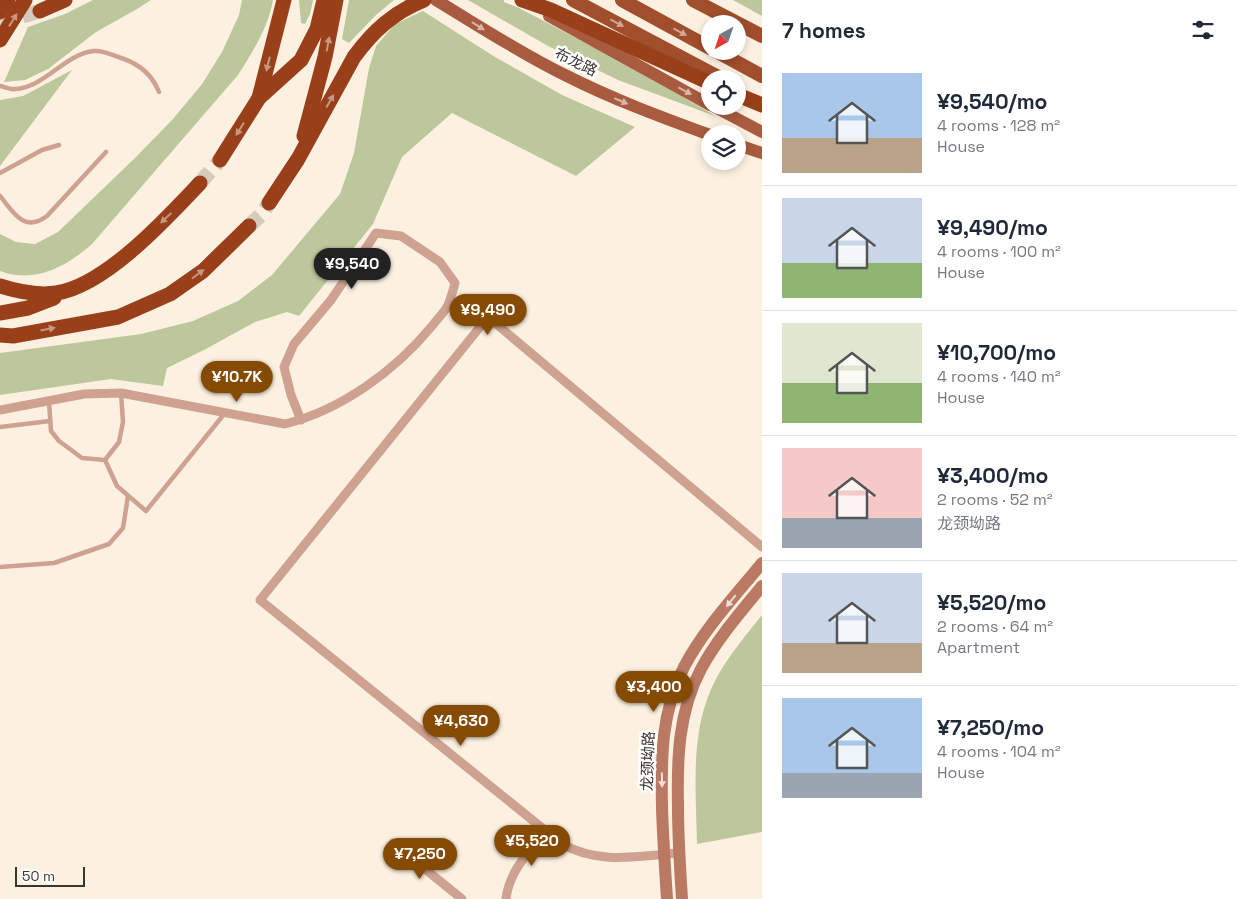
<!DOCTYPE html>
<html lang="en">
<head>
<meta charset="utf-8">
<style>
  body { margin:0; font-family:"Space Grotesk","Noto Sans SC",sans-serif; background:#f6f6f7; color:#1f2937; height:100vh; display:flex; flex-direction:column; font-size:19px; white-space:nowrap }
  * { box-sizing:border-box; margin:0 }
  p { font-size:16px; color:#747a83 }
  .icon { flex:none; width:28px; height:28px; fill:none; stroke:currentColor; stroke-width:2; stroke-linecap:round; stroke-linejoin:round }
  .map { position:relative; flex:1; overflow:hidden }
  .details { display:flex; flex-direction:column; background:#fff; width:475px }
  .details>* { flex:none }
  .needle { width:32px; rotate:220deg }
  .tools { position:absolute; left:701px; top:15px; display:grid; gap:10px }
  .tools a { display:grid; place-items:center; width:45px; height:45px; border-radius:50%; background:#fff; box-shadow:0 2px 8px #0003; font-size:25px }
  .scale { position:absolute; left:15px; bottom:12px; width:70px; box-sizing:border-box; padding-left:5px; border:2px solid #39352f; border-top:0; font-size:14px; line-height:18px; white-space:nowrap; color:#39352f; -webkit-text-stroke:4px #fff; paint-order:stroke }
  .price { position:absolute; translate:-50% -42px; padding:0 11px; border-radius:18px; background:#864b02; color:#fff; font-size:16px; line-height:32px; filter:drop-shadow(0 1px 2px #0008) }
  .price::after { content:''; position:absolute; left:50%; top:30px; width:15px; height:11px; margin-left:-8px; background:inherit; clip-path:polygon(0 0,100% 0,50% 100%) }
  .price.on { background:#222; color:#fff }
  ul { padding:0; list-style:none }
  li { display:flex; align-items:center; gap:15px; height:125px; padding:0 20px }
  li+li { border-top:1px solid #e0e1e3 }
  li span { display:grid; place-items:center; flex:none; width:140px; height:100px; border-radius:0px; color:#555 }
  li>.icon { margin-inline-start:auto }
  span .icon { width:60px; height:60px; fill:#fffc; stroke-width:1 }
  li b { font-size:21px }
  h2 { display:flex; justify-content:space-between; align-items:center; height:60px; padding:0 20px; font-size:21px }
  main { display:flex; flex:1; min-height:0 }
  .map>svg:first-child { display:block }
  .green { fill:#bcc79b }
  .lines { fill:none; stroke-linecap:round; stroke-linejoin:round }
  .motorway-tunnel { stroke:#d5cbbd; stroke-width:15; stroke-dasharray:15 8; stroke-linecap:butt }
  .service { stroke:#cea191; stroke-width:4.5 }
  .minor { stroke:#cea191; stroke-width:9 }
  .secondary { stroke:#b97962; stroke-width:12 }
  .primary { stroke:#a85b3e; stroke-width:12 }
  .trunk { stroke:#a04e2c; stroke-width:14 }
  .motorway { stroke:#99401b; stroke-width:15 }
  .oneway { fill:#c79682 }
  .oneway2 { fill:#d0a696 }
  .oneway3 { fill:#d8b5a8 }
  .oneway4 { fill:#eeded8 }
  .labels { text-anchor:middle; stroke-width:5; stroke-linejoin:round; paint-order:stroke }
  .street-label { font-size:15px; fill:#39352f; stroke:#fff }
</style>
</head>
<body>
<main>
<div class="map">
<svg width="762" height="899" viewBox="0 0 762 899">
  <rect width="100%" height="100%" fill="#fcf1e1"/>
  <!-- green -->
  <g class="green">
    <path d="M93,0h58l-14,9 -41,23 -48,37 -23,11 -21,2 24,-55 37,-13z"/>
    <path d="M242,0h31c-5,28 -20,51 -35,75l-146,169c-26,23 -58,40 -92,27v-37l16,8 19,2 23,-12 78,-75 37,-38 29,-35 20,-32 17,-37z"/>
    <path d="M299,0h14l-3,14 -5,10 -4,-1z"/>
    <path d="M349,0h45l-18,15 -27,28 -7,-4z"/>
    <path d="M468,0h36v2l15,6 122,64 74,44 -97,-36 -70,-34z"/>
    <path d="M733,0h29v16z"/>
    <path d="M423,11l72,46 67,38 73,32 -59,49 -124,-63 -50,44 -29,67 -74,92 -12,-4 -32,10 -51,28 -37,18 -4,18 -52,-7 -111,16v-42l141,-19 52,-13 45,-20 34,-26 68,-81 14,-41 15,-85 7,-22 19,-22z"/>
    <path d="M72,70l-72,96v-66l23,-4z"/>
    <path d="M762,615v217l-65,12c-1,-56 -8,-116 20,-167 13,-23 29,-42 45,-62z"/>
  </g>
  <g class="lines">
    <!-- motorway-tunnel -->
    <g class="motorway-tunnel">
      <path d="M0,20l12,-1 28,-8"/>
      <path d="M200,183l20,-23"/>
      <path d="M249,226l13,-12 7,-11"/>
    </g>
    <!-- service -->
    <g class="service">
      <path d="M0,86c5,1 10,4 15,3 31,-2 49,-35 79,-38 10,-1 21,5 30,8 17,6 29,18 35,33"/>
      <path d="M0,173l42,-23 17,-5"/>
      <path d="M0,196c14,17 24,37 47,20l59,-64"/>
      <path d="M49,401l2,30 8,10 23,17 23,2 14,-18 4,-20 -2,-29"/>
      <path d="M0,427l50,-6"/>
      <path d="M105,460l12,26 29,25 79,-98"/>
      <path d="M0,567l54,-4 55,-19 14,-16 5,-32"/>
    </g>
    <!-- minor -->
    <g class="minor">
      <path d="M0,410l84,-16 37,-1 164,31c56,-14 110,-53 147,-98 5,-7 13,-14 16,-21 3,-7 5,-15 7,-22l-15,-21 -39,-26 -25,-3 -45,67 -37,44 -10,23 7,28 10,25"/>
      <path d="M393,843l69,56"/>
      <path d="M679,853c-42,3 -79,12 -117,-9l-302,-244 228,-283 274,230"/>
      <path d="M506,899c3,-28 23,-47 40,-68"/>
    </g>
    <!-- secondary -->
    <g class="secondary">
      <path d="M667,899c-2,-30 -4,-61 -5,-91 -1,-50 -1,-96 22,-141 20,-38 51,-71 78,-104"/>
      <path d="M682,899c-2,-31 -4,-61 -4,-92 -1,-47 0,-95 23,-138 16,-30 39,-56 61,-83"/>
    </g>
    <!-- primary -->
    <g class="primary">
      <path d="M436,0c43,26 84,53 129,75 47,24 96,42 145,60"/>
      <path d="M549,16l161,89"/>
      <path d="M713,106l49,26"/>
      <path d="M738,145l24,8"/>
    </g>
    <!-- trunk -->
    <g class="trunk">
      <path d="M573,0l149,79"/>
      <path d="M622,0l88,48"/>
      <path d="M693,0l69,36"/>
      <path d="M716,51l46,25"/>
    </g>
    <!-- motorway -->
    <g class="motorway">
      <path d="M522,0l29,10 159,73"/>
      <path d="M40,11l25,-11"/>
      <path d="M0,12l8,-12"/>
      <path d="M0,40l25,-40"/>
      <path d="M738,95l24,10"/>
      <path d="M259,98l25,-98"/>
      <path d="M304,136l21,-79 11,-57"/>
      <path d="M220,160l39,-62 42,-38 16,-31 7,-29"/>
      <path d="M269,203l29,-44 56,-102c19,-26 40,-45 70,-57"/>
      <path d="M0,286c19,6 37,10 56,7 49,-7 111,-75 144,-110"/>
      <path d="M0,313l28,-5 26,-10"/>
      <path d="M0,335l13,1 105,-19 52,-23 33,-23 46,-45"/>
    </g>
  </g>
  <!-- one-way arrows -->
  <defs><path id="oneway-solid" d="M-6-.8H1V-3.2L6.5 0L1 3.2V.8H-6Z" transform="scale(1.25)"/></defs>
  <g class="oneway">
    <use href="#oneway-solid" transform="translate(13 20) rotate(-58)"/>
    <use href="#oneway-solid" transform="translate(328 44) rotate(-79)"/>
    <use href="#oneway-solid" transform="translate(268 64) rotate(104)"/>
    <use href="#oneway-solid" transform="translate(330 101) rotate(-61)"/>
    <use href="#oneway-solid" transform="translate(240 129) rotate(122)"/>
    <use href="#oneway-solid" transform="translate(166 218) rotate(137)"/>
    <use href="#oneway-solid" transform="translate(198 274) rotate(-37)"/>
    <use href="#oneway-solid" transform="translate(48 329) rotate(-11)"/>
  </g>
  <g class="oneway2">
    <use href="#oneway-solid" transform="translate(617 23) rotate(28)"/>
    <use href="#oneway-solid" transform="translate(680 32) rotate(28)"/>
  </g>
  <g class="oneway3">
    <use href="#oneway-solid" transform="translate(478 26) rotate(32)"/>
    <use href="#oneway-solid" transform="translate(685 91) rotate(28)"/>
    <use href="#oneway-solid" transform="translate(621 101) rotate(23)"/>
  </g>
  <g class="oneway4">
    <use href="#oneway-solid" transform="translate(731 601) rotate(129)"/>
    <use href="#oneway-solid" transform="translate(662 780) rotate(89)"/>
  </g>
  <g class="labels">
    <!-- street labels -->
    <g class="street-label">
      <text transform="translate(576 62) rotate(26)" y="5">布龙路</text>
      <text transform="translate(648 761) rotate(-88)" y="5">龙颈坳路</text>
    </g>
  </g>
</svg>
<div class="tools">
<a><svg class="needle" viewBox="-14 -14 28 28"><path d="M0-13l5 13h-10z" fill="#e53935"/><path d="M0 13l5-13h-10z" fill="#747a83"/></svg></a>
<a><svg class="icon" aria-label="locate" viewBox="0 0 24 24"><circle cx="12" cy="12" r="6"/><path d="M12 2v4M12 18v4M2 12h4M18 12h4"/></svg></a>
<a><svg class="icon" aria-label="layers" viewBox="0 0 24 24"><path d="M12 4l9 5-9 5-9-5zM3 14l9 5 9-5"/></svg></a>
</div>
<div class="scale">50 m</div>
<b class="price on" style="left:352px;top:290px">¥9,540</b>
<b class="price" style="left:488px;top:336px">¥9,490</b>
<b class="price" style="left:237px;top:403px">¥10.7K</b>
<b class="price" style="left:654px;top:713px">¥3,400</b>
<b class="price" style="left:461px;top:747px">¥4,630</b>
<b class="price" style="left:532px;top:867px">¥5,520</b>
<b class="price" style="left:420px;top:880px">¥7,250</b>
</div>
<section class="details">
<h2>7 homes<svg class="icon" aria-label="filters" viewBox="0 0 24 24"><path d="M4 7h16M4 17h16"/><circle cx="9" cy="7" r="2"/><circle cx="15" cy="17" r="2"/></svg></h2>
<ul>
<li><span style="background:linear-gradient(#a9c7e8 65%,#b9a48a 0)"><svg class="icon" aria-label="home" viewBox="0 0 24 24"><path d="M3 11l9-7 9 7M6 9v11h12V9"/></svg></span><div><b>¥9,540/mo</b><p>4 rooms · 128 m²</p><p>House</p></div></li>
<li><span style="background:linear-gradient(#c9d6e8 65%,#8fb573 0)"><svg class="icon" aria-label="home" viewBox="0 0 24 24"><path d="M3 11l9-7 9 7M6 9v11h12V9"/></svg></span><div><b>¥9,490/mo</b><p>4 rooms · 100 m²</p><p>House</p></div></li>
<li><span style="background:linear-gradient(#dfe7d0 60%,#8fb573 0)"><svg class="icon" aria-label="home" viewBox="0 0 24 24"><path d="M3 11l9-7 9 7M6 9v11h12V9"/></svg></span><div><b>¥10,700/mo</b><p>4 rooms · 140 m²</p><p>House</p></div></li>
<li><span style="background:linear-gradient(#f6c9c9 70%,#9aa5b1 0)"><svg class="icon" aria-label="home" viewBox="0 0 24 24"><path d="M3 11l9-7 9 7M6 9v11h12V9"/></svg></span><div><b>¥3,400/mo</b><p>2 rooms · 52 m²</p><p>龙颈坳路</p></div></li>
<li><span style="background:linear-gradient(#c9d6e8 70%,#b9a48a 0)"><svg class="icon" aria-label="home" viewBox="0 0 24 24"><path d="M3 11l9-7 9 7M6 9v11h12V9"/></svg></span><div><b>¥5,520/mo</b><p>2 rooms · 64 m²</p><p>Apartment</p></div></li>
<li><span style="background:linear-gradient(#a9c7e8 75%,#9aa5b1 0)"><svg class="icon" aria-label="home" viewBox="0 0 24 24"><path d="M3 11l9-7 9 7M6 9v11h12V9"/></svg></span><div><b>¥7,250/mo</b><p>4 rooms · 104 m²</p><p>House</p></div></li>
</ul>
</section>
</main>
</body>
</html>
